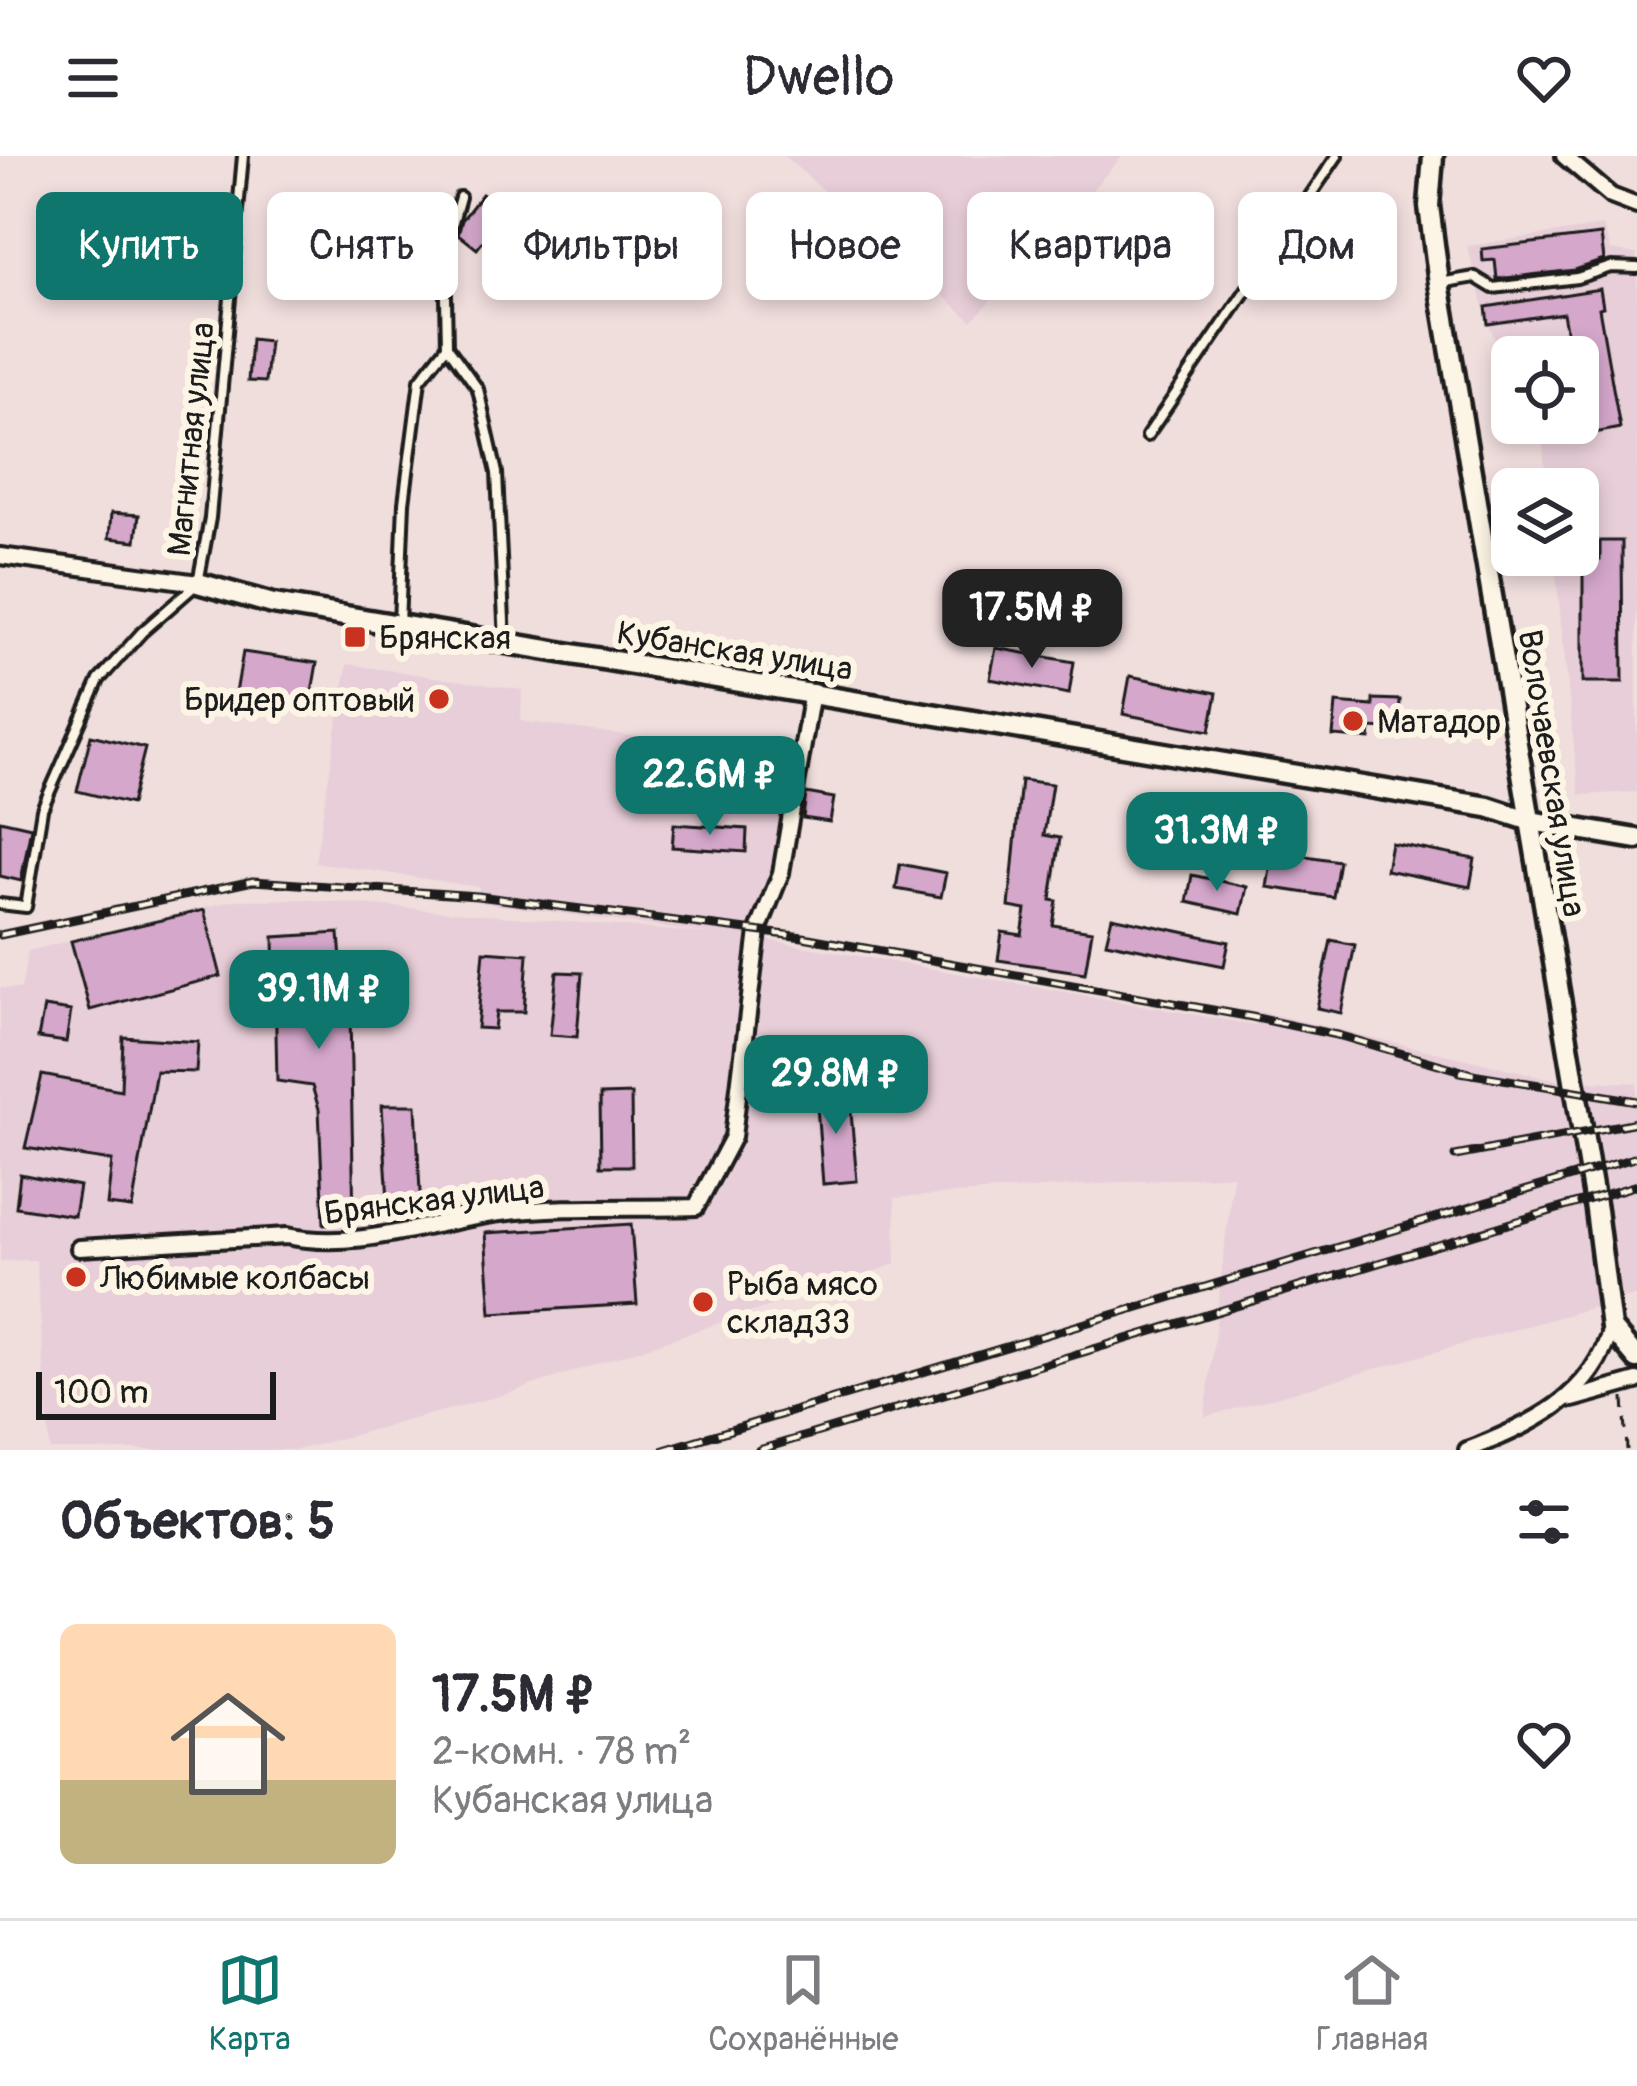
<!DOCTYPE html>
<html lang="ru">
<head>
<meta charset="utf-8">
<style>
  body { margin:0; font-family:Pangolin,sans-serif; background:#f7f7f7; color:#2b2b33; height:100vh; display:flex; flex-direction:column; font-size:45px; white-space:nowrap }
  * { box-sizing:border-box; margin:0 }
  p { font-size:39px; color:#7c7c81 }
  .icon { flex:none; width:66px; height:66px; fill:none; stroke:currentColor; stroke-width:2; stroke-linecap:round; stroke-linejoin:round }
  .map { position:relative; height:1294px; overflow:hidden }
  .drawer { display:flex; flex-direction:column; background:#fff; flex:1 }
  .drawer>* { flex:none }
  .top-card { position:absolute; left:36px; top:36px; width:1566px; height:108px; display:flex; gap:24px }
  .controls { position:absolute; left:1491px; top:180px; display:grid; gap:24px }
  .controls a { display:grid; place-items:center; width:108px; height:108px; border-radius:18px; background:#fff; box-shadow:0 6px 18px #0003; font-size:60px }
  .scale { position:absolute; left:36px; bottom:30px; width:240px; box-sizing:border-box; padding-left:12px; border:6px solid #1c1c1c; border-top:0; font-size:33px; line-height:42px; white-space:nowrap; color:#1c1c1c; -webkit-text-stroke:9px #fcf5e5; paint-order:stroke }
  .price { position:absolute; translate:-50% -102px; padding:0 27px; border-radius:24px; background:#0f766e; color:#fff; font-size:39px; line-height:78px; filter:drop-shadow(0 3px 6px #0008) }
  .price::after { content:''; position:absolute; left:50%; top:72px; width:36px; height:27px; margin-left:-18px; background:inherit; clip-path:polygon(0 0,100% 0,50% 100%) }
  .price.selected { background:#222; color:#fff }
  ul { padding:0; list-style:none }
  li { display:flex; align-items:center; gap:36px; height:300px; padding:0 60px }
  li+li { border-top:3px solid #e1e1e2 }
  li span { display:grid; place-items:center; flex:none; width:336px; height:240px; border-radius:18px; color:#555 }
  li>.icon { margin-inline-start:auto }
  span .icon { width:144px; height:144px; fill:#fffc; stroke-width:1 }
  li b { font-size:51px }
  h2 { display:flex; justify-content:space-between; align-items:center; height:144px; padding:0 60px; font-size:51px }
  .tag { padding:0 42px; border-radius:18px; background:#fff; box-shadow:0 6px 18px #0003; font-size:42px; line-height:108px }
  .tag.selected { background:#0f766e; color:#fff }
  header { display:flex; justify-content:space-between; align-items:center; height:156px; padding:0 60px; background:#fff; font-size:54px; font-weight:600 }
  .dock { display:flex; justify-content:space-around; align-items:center; height:168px; border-top:3px solid #e1e1e2; background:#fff; font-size:33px; color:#7c7c81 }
  .dock a { display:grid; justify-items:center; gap:6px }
  .dock .selected { color:#0f766e }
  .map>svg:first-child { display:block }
  .built { fill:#e8ced8 }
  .building { fill:#d4a7cb; stroke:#1c1c1c; stroke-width:3 }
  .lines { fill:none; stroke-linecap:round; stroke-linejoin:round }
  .lane-casing { stroke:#1c1c1c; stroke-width:16 }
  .street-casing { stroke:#1c1c1c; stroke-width:22 }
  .secondary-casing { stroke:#1c1c1c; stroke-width:27 }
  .path { stroke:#1c1c1c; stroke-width:3; stroke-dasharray:12 9; stroke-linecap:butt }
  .lane { stroke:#fcf5e5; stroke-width:8 }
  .street { stroke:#fcf5e5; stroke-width:14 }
  .secondary { stroke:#fcf5e5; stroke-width:18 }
  .rail-casing { stroke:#1c1c1c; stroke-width:9 }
  .rail { stroke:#fcf5e5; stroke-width:4.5; stroke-dasharray:14; stroke-linecap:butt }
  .poi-dot { fill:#c8321e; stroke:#fcf5e5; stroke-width:4.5 }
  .labels { text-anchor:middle; stroke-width:12; stroke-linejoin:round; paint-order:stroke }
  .street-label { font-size:33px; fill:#1c1c1c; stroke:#fcf5e5 }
  .poi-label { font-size:33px; fill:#1c1c1c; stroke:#fcf5e5; text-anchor:start }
</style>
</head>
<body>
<header><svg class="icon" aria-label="menu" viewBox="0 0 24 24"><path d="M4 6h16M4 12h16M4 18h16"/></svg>Dwello<svg class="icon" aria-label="heart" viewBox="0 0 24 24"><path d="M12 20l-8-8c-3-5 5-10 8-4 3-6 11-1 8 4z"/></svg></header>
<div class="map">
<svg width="1637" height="1294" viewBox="0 0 1637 1294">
  <rect width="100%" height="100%" fill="#f0dedd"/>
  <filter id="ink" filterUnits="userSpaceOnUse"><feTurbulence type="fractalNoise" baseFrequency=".00833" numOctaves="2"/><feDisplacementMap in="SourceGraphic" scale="24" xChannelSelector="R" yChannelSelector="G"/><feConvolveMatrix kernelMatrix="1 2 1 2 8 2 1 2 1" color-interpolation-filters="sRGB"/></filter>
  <g filter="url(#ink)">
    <!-- built -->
    <g class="built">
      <path d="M784,0h339l-151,165z"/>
      <path d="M1603,70l8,24 26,4v538l-58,3 -25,-240h24v-66h-31l-4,-42 -11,-24h46v-66h-66v21l-22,-50 -23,-82z"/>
      <path d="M347,508l175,26 -1,31 271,37 -30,181 493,86 2,-14 296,68 84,4v212l-432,122 28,-242 -338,23 1,66 -393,131 -206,55h-247l-14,-190 -36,1v-273l21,1 7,-38 206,-51 67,-1 410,35 -233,-32 1,-15 -164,-25z"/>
    </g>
    <!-- building -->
    <g class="building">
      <path d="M482,38l24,18 -29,37 -19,-15 4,-14z"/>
      <path d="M1601,79l3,25 -29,10 -78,9 -2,-19 -12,1 -1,-12z"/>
      <path d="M1600,133l3,18 -4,1 21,120 -36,7 -6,-78h-7l-8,-44 -75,11 -2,-17z"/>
      <path d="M251,183l18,2 -4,41 -17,-1z"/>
      <path d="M111,357l28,2 -3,26 -27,-3z"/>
      <path d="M1600,385h22l1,141h-40v-122h17z"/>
      <path d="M996,492l78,14 -5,32 -79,-15z"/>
      <path d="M243,496l74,11 -8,47 -74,-11z"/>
      <path d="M797,496l16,3 -1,7 25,5 -3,17 -42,-7z"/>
      <path d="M1130,520l87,17 -7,38 -87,-17z"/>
      <path d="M1373,543l27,1 -1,30 -28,-2 -1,11 -37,-3 3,-33 37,3z"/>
      <path d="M91,579l54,13 -14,56 -54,-13z"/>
      <path d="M1021,624l31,4 -8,51 16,3 -9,62 6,1 -4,24 39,6 -7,42 -87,-13 4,-28 20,3 4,-25 -17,-3z"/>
      <path d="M806,637l28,5 -4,24 -27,-4z"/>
      <path d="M0,664l31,7 -10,54 -21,-5z"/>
      <path d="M674,668l73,5 -1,23 -74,-5z"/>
      <path d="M1391,687l84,16 -5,28 -84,-17z"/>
      <path d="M1273,695l66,10 -6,36 -66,-10z"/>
      <path d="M900,708l46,9 -5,24 -45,-8z"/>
      <path d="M1192,719l55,12 -6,27 -54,-12z"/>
      <path d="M204,754l17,66 -131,34 -19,-69z"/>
      <path d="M1112,761l117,25 -5,24 -118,-24z"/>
      <path d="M339,777l2,28 8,1 5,260 -30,2 -5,-115 -7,-23 -35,-5 -3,-144z"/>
      <path d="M1331,784l24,5 -14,68 -24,-5z"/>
      <path d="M484,795l44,3 -4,58h-28l-2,17 -17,-1z"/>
      <path d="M557,816l25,1 -5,64 -27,-2z"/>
      <path d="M44,851l27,4 -5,31 -28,-4z"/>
      <path d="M123,881l75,5 -2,30 -40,-1 -24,137 -25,-3 5,-44 -87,-13 17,-73 79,15z"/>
      <path d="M849,934l8,91 -34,3 -7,-91z"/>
      <path d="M631,938l1,72h-31l-1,-71z"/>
      <path d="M382,949h34l5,110 -32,2z"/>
      <path d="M20,1018l59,12 -5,30 -58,-9z"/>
      <path d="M631,1068l6,80 -146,9 -6,-80z"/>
    </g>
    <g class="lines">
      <defs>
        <g id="lane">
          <path d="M460,41l-15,53 2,96 31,43 19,84 8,169"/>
          <path d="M1440,127l35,-6 18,11 84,-10 34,-11 26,1"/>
          <path d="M1147,280l190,-280"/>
          <path d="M399,468l5,-121 16,-123 27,-34"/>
          <path d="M0,748l26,3 16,-98 57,-129 43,-48 56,-49 12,-65 33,-362"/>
        </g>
        <g id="street">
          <path d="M1564,0l47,40 26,10"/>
          <path d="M0,400l198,27"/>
          <path d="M79,1092l208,-12c71,15 142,-14 213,-23 64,-8 132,-4 196,-6l37,-70 25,-206 23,-58 31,-181"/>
          <path d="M1573,1243l64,-18"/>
          <path d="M1467,1294c63,-24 126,-53 144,-122"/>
        </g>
        <g id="secondary">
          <path d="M1433,0l-4,50 10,77 157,927 15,118 26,31"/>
          <path d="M198,427l75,21 1215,203 43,14 106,18"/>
        </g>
      </defs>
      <!-- lane casing -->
      <use href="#lane" class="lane-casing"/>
      <!-- street casing -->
      <use href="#street" class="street-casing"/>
      <!-- secondary casing -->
      <use href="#secondary" class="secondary-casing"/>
      <!-- path -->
      <path class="path" d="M1624,1242l3,52"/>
      <!-- lane -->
      <use href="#lane" class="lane"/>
      <!-- street -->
      <use href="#street" class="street"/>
      <!-- secondary -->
      <use href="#secondary" class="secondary"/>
      <defs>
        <g id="rail">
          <path d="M0,779l253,-54 225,15 325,41 449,80 89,19 132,38"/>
          <path d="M1460,916l177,29"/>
          <path d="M1455,1000l182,-34"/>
          <path d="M664,1294l973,-293"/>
          <path d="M759,1294l878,-265"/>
        </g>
      </defs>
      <!-- rail casing -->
      <use href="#rail" class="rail-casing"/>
      <!-- rail -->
      <use href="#rail" class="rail"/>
    </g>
  </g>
  <!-- markers -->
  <g class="poi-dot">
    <rect x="343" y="469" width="24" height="24" rx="6"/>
    <circle cx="439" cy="543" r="12"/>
    <circle cx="1353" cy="565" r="12"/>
    <circle cx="76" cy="1121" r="12"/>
    <circle cx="703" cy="1146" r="12"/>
  </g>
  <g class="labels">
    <!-- street labels -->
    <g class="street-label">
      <text transform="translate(190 283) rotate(-84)" y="12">Магнитная улица</text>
      <text transform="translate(735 494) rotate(9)" y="12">Кубанская улица</text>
      <text transform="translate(1553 617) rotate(81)" y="12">Волочаевская улица</text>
      <text transform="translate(434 1043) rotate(-7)" y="12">Брянская улица</text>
    </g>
    <!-- poi labels -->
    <g class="poi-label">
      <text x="379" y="493">Брянская</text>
      <text x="415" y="555" text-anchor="end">Бридер оптовый</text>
      <text x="1377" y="577">Матадор</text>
      <text x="100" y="1133">Любимые колбасы</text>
      <text x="727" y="1139">Рыба мясо<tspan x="727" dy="38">склад33</tspan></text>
    </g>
  </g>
</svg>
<div class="controls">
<a><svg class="icon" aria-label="locate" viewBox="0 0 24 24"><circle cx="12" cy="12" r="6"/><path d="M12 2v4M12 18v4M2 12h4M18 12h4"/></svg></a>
<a><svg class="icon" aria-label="layers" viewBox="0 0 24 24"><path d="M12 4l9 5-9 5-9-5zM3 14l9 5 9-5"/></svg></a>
</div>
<div class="scale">100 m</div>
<b class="price selected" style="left:1032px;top:515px">17.5M ₽</b>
<b class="price" style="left:710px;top:682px">22.6M ₽</b>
<b class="price" style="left:1217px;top:738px">31.3M ₽</b>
<b class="price" style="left:319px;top:896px">39.1M ₽</b>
<b class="price" style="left:836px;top:981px">29.8M ₽</b>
<div class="top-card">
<a class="tag selected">Купить</a>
<a class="tag">Снять</a>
<a class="tag">Фильтры</a>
<a class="tag">Новое</a>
<a class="tag">Квартира</a>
<a class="tag">Дом</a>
</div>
</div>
<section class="drawer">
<h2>Объектов: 5<svg class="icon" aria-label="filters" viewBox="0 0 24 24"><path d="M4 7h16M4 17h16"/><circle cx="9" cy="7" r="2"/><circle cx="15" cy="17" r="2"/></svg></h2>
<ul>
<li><span style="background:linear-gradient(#ffd9b3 65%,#c2b280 0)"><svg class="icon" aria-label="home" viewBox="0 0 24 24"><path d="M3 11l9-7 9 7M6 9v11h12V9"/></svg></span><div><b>17.5M ₽</b><p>2-комн. · 78 m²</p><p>Кубанская улица</p></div><svg class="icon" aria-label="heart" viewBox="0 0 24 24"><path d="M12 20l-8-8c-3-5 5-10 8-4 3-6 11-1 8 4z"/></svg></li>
</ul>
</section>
<nav class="dock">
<a class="selected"><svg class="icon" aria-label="map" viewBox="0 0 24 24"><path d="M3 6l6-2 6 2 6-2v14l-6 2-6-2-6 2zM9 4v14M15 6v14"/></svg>Карта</a>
<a><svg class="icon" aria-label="saved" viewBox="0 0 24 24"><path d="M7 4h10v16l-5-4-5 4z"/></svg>Сохранённые</a>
<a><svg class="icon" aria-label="home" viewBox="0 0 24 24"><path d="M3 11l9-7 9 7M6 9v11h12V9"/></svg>Главная</a>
</nav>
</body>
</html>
